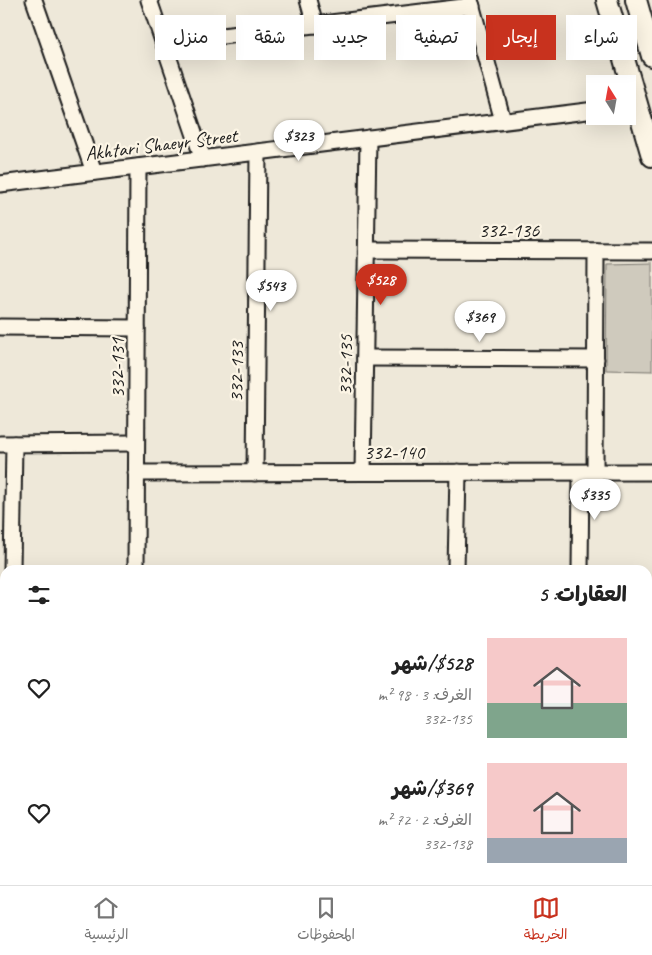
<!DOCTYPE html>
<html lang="ar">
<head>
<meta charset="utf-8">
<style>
  body { margin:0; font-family:Caveat,"Playpen Sans Arabic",sans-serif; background:#f6f6f6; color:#222; direction:rtl; height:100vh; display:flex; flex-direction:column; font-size:19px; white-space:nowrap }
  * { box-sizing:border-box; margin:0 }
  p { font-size:16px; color:#767676 }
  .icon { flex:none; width:28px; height:28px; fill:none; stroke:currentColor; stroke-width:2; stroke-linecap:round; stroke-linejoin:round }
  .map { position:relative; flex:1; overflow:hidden; direction:ltr }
  .details { position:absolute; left:0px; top:565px; width:652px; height:320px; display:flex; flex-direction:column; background:#fff; border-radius:15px 15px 0 0; box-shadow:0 5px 20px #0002; direction:rtl }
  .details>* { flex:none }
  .guide { position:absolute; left:15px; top:15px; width:622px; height:45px; direction:rtl; display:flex; gap:10px }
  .needle { width:32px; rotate:349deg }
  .fabs { position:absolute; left:586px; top:75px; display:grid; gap:10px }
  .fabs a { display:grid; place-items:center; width:50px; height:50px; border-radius:0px; background:#fff; box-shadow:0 5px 20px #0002; font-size:25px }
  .price { position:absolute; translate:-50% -42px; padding:0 11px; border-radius:18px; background:#fff; color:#222; font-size:16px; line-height:32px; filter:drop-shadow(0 1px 2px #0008) }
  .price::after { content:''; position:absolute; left:50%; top:30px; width:15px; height:11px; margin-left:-8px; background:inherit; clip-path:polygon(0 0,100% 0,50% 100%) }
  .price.on { background:#c8321e; color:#fff }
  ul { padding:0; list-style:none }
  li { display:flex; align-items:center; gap:15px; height:125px; padding:0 25px }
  li span { display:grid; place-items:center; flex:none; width:140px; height:100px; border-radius:0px; color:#555 }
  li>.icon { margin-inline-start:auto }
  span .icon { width:60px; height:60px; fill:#fffc; stroke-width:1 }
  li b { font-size:21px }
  h2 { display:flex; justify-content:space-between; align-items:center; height:60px; padding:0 25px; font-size:21px }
  .chip { padding:0 18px; border-radius:0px; background:#fff; box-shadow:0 5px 20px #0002; font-size:18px; line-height:45px }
  .chip.on { background:#c8321e; color:#fff }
  .dock { display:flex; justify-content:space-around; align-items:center; height:70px; border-top:1px solid #e0e0e0; background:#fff; font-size:14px; color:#767676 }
  .dock a { display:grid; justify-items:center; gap:2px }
  .dock .on { color:#c8321e }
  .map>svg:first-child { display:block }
  .garden { fill:#cfcabd; stroke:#76736c }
  .building { fill:#bab6aa; stroke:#1c1c1c; filter:url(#shadow) }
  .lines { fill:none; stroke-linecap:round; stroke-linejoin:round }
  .minor-casing { stroke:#1c1c1c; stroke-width:19 }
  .major-casing { stroke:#1c1c1c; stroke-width:24 }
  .minor { stroke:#fcf5e5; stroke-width:15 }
  .major { stroke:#fcf5e5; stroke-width:20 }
  .labels { text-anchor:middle; stroke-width:4.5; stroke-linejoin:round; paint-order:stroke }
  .street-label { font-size:20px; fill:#1c1c1c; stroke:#fcf5e5 }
</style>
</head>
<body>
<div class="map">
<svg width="652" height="885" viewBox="0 0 652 885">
  <defs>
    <filter id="shadow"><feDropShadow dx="-4.5" dy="4.5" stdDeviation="0" flood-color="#0004"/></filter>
  </defs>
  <rect width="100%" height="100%" fill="#eee8d9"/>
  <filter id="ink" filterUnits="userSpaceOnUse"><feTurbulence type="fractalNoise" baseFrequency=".02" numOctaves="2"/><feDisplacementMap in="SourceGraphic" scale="10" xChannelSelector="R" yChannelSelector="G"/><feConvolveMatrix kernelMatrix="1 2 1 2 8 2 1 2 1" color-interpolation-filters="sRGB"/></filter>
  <g filter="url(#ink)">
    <!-- garden -->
    <path class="garden" d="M652,263v108l-46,-1 1,-106z"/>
    <!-- building -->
    <g class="building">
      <rect x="648" y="644" width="4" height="47"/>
      <path d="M648,852l4,1v32h-32l1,-5h27z"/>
    </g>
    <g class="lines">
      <defs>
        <g id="minor">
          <path d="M34,0l60,172"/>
          <path d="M149,0l54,159"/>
          <path d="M308,0l7,25"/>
          <path d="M470,0l33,121"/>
          <path d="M164,43l308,-37"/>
          <path d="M0,184l595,-74"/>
          <path d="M367,250l285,1"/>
          <path d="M0,327l137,1"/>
          <path d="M365,358l231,1"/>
          <path d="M0,444l136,-1"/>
          <path d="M363,472l5,-334"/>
          <path d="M595,472l1,-221"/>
          <path d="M136,473l516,-1"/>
          <path d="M255,473l3,-321"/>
          <path d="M12,570l2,-126"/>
          <path d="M136,570l2,-403"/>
          <path d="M456,570l2,-98"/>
          <path d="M580,570l1,-97"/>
          <path d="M0,696h5"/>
          <path d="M648,771h4"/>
          <path d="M0,814h5"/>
          <path d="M134,885v-5"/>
          <path d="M247,885v-5"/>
          <path d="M575,885v-5"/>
        </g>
        <g id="major">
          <path d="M607,0l45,156"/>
          <path d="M636,0l16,56"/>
        </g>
      </defs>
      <!-- minor casing -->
      <use href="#minor" class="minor-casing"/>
      <!-- major casing -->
      <use href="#major" class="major-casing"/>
      <!-- minor -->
      <use href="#minor" class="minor"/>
      <!-- major -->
      <use href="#major" class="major"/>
    </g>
  </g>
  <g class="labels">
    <!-- street labels -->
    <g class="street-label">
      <text transform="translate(161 144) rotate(-7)" y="7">Akhtari Shaeyr Street</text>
      <text x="509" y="237">332-136</text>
      <text transform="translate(345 365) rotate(-89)" y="7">332-135</text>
      <text transform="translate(117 368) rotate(-90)" y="7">332-131</text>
      <text transform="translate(236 372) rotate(-89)" y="7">332-133</text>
      <text x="394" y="459">332-140</text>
    </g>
  </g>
</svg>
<div class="fabs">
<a><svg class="needle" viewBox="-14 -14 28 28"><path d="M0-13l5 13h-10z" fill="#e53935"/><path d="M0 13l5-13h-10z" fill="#767676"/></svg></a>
</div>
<b class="price" style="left:299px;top:162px">$323</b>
<b class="price on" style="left:381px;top:306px">$528</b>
<b class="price" style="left:271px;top:312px">$543</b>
<b class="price" style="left:480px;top:343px">$369</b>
<b class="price" style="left:595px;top:521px">$335</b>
<div class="guide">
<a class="chip">شراء</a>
<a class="chip on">إيجار</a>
<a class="chip">تصفية</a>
<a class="chip">جديد</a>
<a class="chip">شقة</a>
<a class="chip">منزل</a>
</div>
<section class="details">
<h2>العقارات: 5<svg class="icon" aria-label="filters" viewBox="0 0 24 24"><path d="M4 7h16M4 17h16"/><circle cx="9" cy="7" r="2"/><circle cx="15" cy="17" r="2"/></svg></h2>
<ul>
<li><span style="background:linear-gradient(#f6c9c9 65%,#7fa58c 0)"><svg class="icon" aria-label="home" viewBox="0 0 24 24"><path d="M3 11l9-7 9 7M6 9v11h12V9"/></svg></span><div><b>$528/شهر</b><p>الغرف: 3 · 98 m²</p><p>332-135</p></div><svg class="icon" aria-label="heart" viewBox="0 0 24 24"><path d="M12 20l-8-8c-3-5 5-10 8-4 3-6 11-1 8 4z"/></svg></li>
<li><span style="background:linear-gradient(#f6c9c9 75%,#9aa5b1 0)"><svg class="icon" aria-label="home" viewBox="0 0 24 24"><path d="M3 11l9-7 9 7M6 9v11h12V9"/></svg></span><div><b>$369/شهر</b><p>الغرف: 2 · 72 m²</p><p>332-138</p></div><svg class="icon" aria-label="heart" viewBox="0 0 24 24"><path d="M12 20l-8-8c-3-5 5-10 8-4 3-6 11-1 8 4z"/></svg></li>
</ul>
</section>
</div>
<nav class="dock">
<a class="on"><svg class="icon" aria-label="map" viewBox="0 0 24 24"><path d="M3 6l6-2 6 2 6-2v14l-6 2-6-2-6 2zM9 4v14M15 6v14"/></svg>الخريطة</a>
<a><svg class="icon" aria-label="saved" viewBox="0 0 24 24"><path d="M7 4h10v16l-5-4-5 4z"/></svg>المحفوظات</a>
<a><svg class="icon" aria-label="home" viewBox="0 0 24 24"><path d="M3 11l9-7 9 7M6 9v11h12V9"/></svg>الرئيسية</a>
</nav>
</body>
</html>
